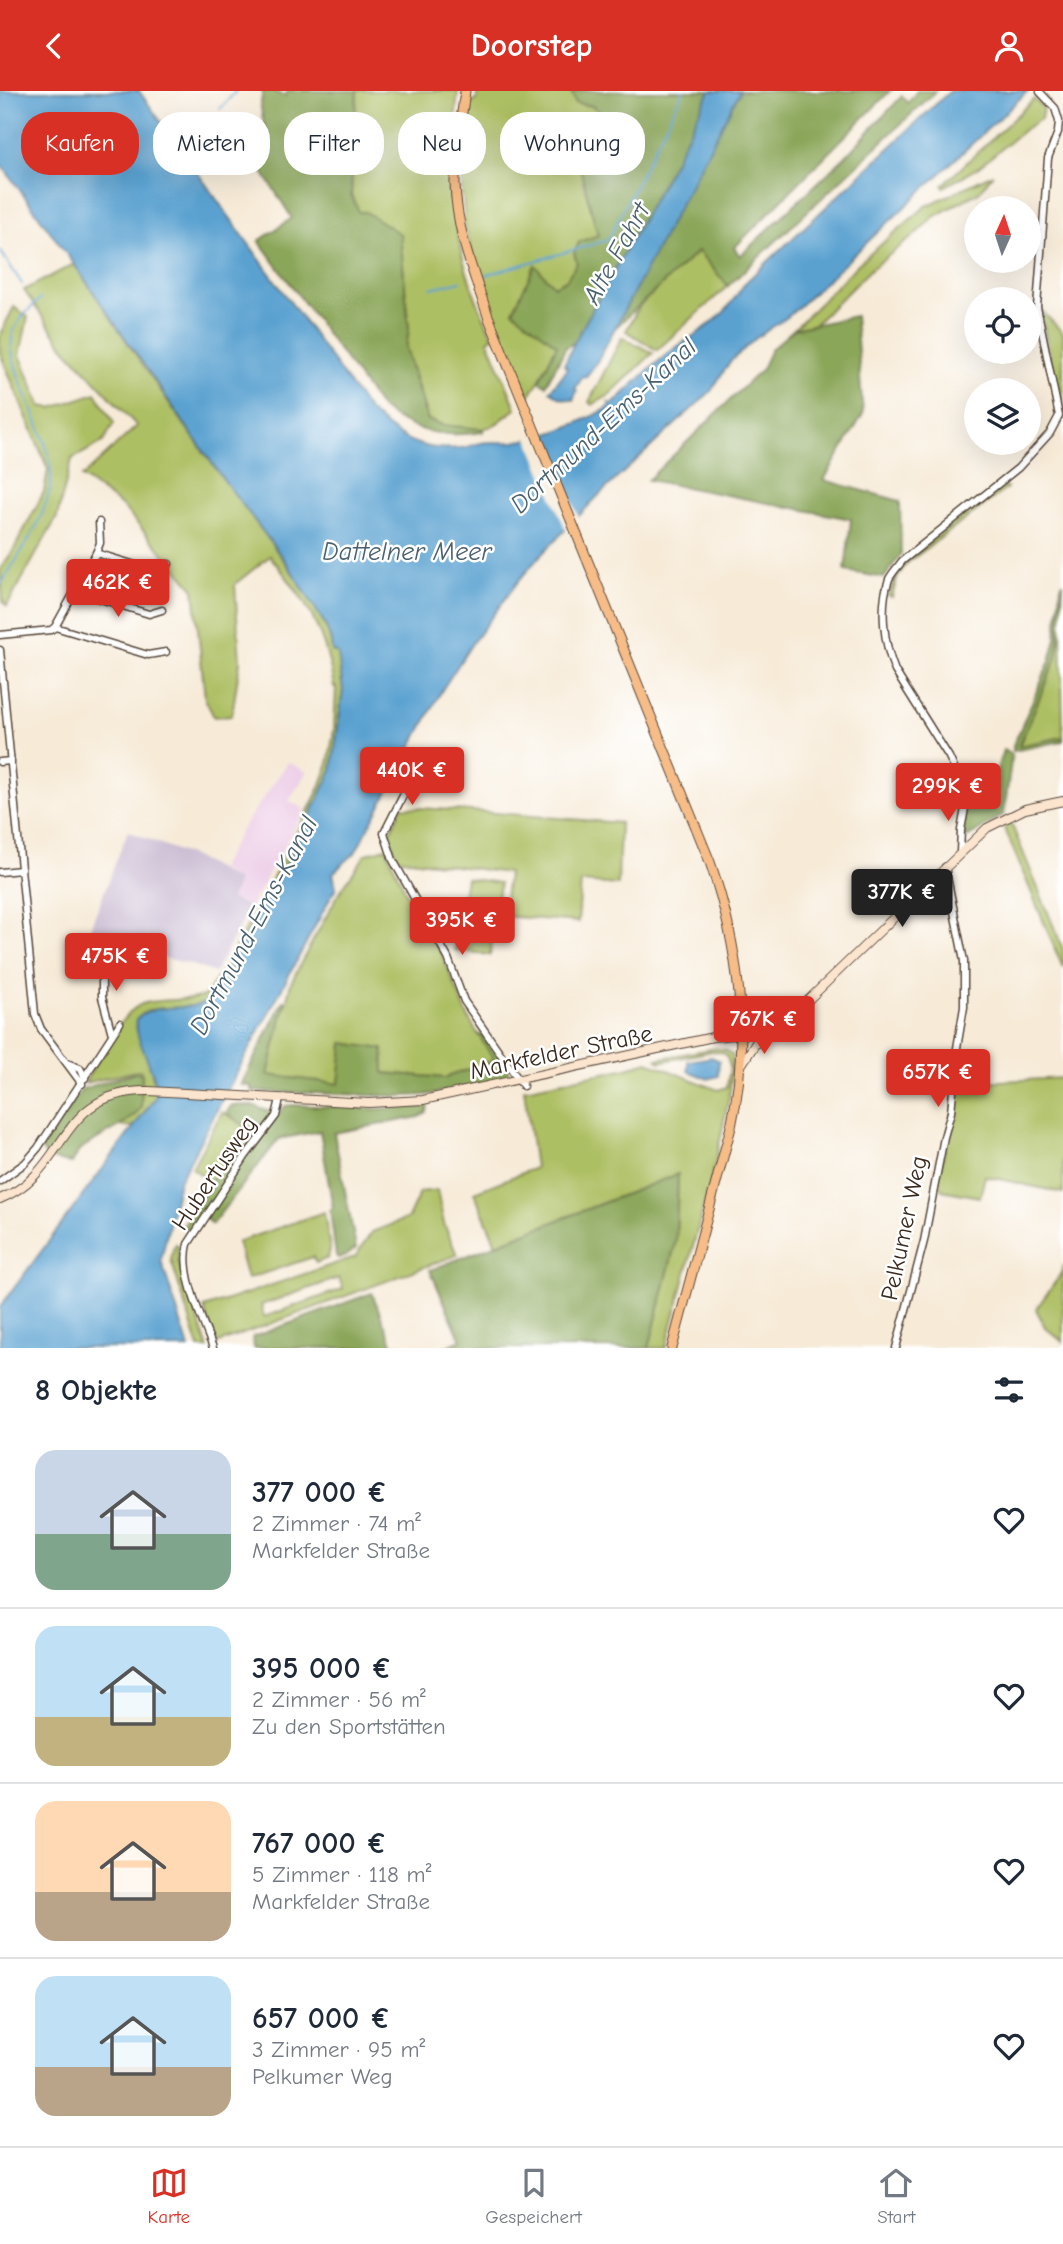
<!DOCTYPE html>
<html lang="de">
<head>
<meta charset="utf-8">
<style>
  body { margin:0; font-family:"Comic Neue",sans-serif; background:#f2f2f3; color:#1f2937; height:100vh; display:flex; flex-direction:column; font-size:26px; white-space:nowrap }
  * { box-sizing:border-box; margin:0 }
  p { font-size:23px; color:#747a83 }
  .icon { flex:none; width:38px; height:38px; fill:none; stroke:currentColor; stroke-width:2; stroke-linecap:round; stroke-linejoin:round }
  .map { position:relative; height:1257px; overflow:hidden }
  .drawer { display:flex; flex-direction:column; background:#fff; flex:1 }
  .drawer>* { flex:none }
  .top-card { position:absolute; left:21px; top:21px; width:700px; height:63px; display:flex; gap:14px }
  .needle { width:46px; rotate:3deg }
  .buttons { position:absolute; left:964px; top:105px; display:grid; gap:14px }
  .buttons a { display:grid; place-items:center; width:77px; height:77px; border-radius:50%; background:#fff; box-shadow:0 7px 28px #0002; font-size:35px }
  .price { position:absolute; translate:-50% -60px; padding:0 16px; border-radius:7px; background:#d93025; color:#fff; font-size:23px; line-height:46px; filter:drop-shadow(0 2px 4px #0008) }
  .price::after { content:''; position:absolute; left:50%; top:42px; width:21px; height:16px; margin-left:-10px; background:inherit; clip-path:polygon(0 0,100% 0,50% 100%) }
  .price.active { background:#222; color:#fff }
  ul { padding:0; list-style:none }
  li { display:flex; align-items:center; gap:21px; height:175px; padding:0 35px }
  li+li { border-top:2px solid #e0e1e3 }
  li span { display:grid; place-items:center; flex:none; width:196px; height:140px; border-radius:21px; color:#555 }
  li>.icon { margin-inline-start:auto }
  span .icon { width:84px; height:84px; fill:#fffc; stroke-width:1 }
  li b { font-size:30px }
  h2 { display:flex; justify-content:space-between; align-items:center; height:84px; padding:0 35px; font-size:30px }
  .pill { padding:0 24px; border-radius:28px; background:#fff; box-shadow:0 7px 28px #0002; font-size:24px; line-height:63px }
  .pill.active { background:#d93025; color:#fff }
  header { display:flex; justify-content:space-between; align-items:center; height:91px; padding:0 35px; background:#d93025; color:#fff; font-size:32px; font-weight:600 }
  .tab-bar { display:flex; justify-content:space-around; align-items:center; height:98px; border-top:2px solid #e0e1e3; background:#fff; font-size:19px; color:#747a83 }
  .tab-bar a { display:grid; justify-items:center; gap:4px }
  .tab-bar .active { color:#d93025 }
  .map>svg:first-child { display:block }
  .built { fill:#eed0e8 }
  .industrial { fill:#ccbed4 }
  .green { fill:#adbf63; stroke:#747440; stroke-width:2; fill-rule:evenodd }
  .forest { fill:#8aa659; stroke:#62683c; stroke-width:2 }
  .water { fill:#5aa1d0; stroke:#4a6677; stroke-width:2 }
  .pier { fill:#f7ebd8 }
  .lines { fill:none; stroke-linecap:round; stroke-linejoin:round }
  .stream { stroke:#5aa1d0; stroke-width:2 }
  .street-casing { stroke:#57473a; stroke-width:9 }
  .secondary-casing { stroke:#57473a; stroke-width:10 }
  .primary-casing { stroke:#57473a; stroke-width:11 }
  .street { stroke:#fff; stroke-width:6 }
  .secondary { stroke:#fce5cf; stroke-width:8 }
  .primary { stroke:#f7bd88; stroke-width:9 }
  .labels { text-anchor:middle; stroke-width:5; stroke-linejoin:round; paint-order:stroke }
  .street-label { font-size:24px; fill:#3b2a1e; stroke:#fff }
  .water-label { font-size:26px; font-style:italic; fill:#49606e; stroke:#fff }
</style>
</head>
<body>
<header><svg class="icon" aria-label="back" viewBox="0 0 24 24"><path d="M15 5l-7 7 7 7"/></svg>Doorstep<svg class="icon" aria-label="person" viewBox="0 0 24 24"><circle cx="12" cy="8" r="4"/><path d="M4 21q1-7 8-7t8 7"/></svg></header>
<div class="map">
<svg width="1063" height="1257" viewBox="0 0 1063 1257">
  <rect width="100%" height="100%" fill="#fff"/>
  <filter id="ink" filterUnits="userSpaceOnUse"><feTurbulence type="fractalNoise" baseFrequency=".0143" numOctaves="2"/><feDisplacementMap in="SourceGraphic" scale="14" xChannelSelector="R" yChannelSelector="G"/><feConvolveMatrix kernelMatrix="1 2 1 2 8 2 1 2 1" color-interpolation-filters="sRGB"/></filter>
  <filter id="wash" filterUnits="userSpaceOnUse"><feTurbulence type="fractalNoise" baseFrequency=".00686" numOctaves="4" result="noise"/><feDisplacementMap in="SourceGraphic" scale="28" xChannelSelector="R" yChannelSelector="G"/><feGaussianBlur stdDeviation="1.57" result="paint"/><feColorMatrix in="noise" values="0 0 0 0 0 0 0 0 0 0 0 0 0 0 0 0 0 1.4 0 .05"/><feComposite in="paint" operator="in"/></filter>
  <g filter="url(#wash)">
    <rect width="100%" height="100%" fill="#f7ebd8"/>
    <!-- built -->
    <path class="built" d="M288,671l19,10 -18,29 14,7 1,3 -54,96 -19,-8 7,-18 -19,-12 24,-42z"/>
    <!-- industrial -->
    <path class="industrial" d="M128,740l66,26 44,24 -7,18 19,8 -35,66 -26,-9 -91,-22 -8,-14z"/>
    <!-- green -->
    <g class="green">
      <path d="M357,0h101c-3,34 -9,68 -6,102 3,50 19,99 41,144l-5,3 28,68c-7,6 -15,13 -22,17 -15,9 -51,1 -66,-5l-22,-72 3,-19 -9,-95 -41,-22 -8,-16z"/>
      <path d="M477,0h94l5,12 16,3 10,7 -2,17 -19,42 17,63 -31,45 -13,6 -19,-20 22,79 -18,36 -10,15 -48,-112 -15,-53 -4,-40v-39l5,-44 10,-9z"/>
      <path d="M1034,8l9,9 -2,11 -16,10 -46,38 -35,20 -1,-2z"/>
      <path d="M993,83l-14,18 -44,24 -25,23 -39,30 -56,55 -21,5 64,-65 68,-58z"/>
      <path d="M698,160l30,35 -71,64 -31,-19 14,-26z"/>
      <path d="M74,173c50,74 100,148 153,220 26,35 52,68 76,105 12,19 27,38 29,62l6,3 5,36 -11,80 -33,70 -79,148c-3,4 -6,10 -11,13 -18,13 -51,0 -69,15l-3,15 13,33 6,28 -1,6 -21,29 -14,-1c27,-20 20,-21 22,-52l-2,-4 -55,13 4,-8c12,-20 33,-66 56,-72 20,-5 41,-1 60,-7l18,-27 3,-1v-4l24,-43 2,-2v-2l23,-43 3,-2 -1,-3 23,-43 3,-1 -1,-2 18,-36 8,-22 6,-35 2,-43h-2c-9,-57 -28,-87 -64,-131l-35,28 5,78 -8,53 -18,2 -9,-18 -11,-110 -71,-82 -41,-30 55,-51 -74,-80 -39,-56z"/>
      <path d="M14,216l14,10 -8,38 21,51 11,2 44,-15 18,30 -11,19 -31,17 -15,58 -50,89 -4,-4 -3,-33 13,-18 31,-59 4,-23 -48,-116v-19z"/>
      <path d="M1040,218l23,24v83l-2,-5z"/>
      <path d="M622,246l31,16 -45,43 -16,9 -3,-3z"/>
      <path d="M1003,393l4,4 -101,76 -9,14 -5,19 -4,-1 11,-28 9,-9z"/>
      <path d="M1061,533l2,113 -44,9 1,-7c17,-38 38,-73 41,-115z"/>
      <path d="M402,716l69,4 149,12 -2,62 -37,-3 -3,40 -75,-6 5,-43 -112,-15 -6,-25z"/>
      <path d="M1011,732l52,126v19l-59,-141z"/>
      <path d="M386,757l21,47 35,60 27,64 25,41 -49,18 -61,-5 -1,-24 -40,-5 -4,40 -72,-9 24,-92 12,-24 36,-66 27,-39z"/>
      <path d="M466,787l34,5 -5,35 -35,-5z"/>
      <path d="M460,824l35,5 -5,35 -35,-5z"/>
      <path d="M715,957l11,2 7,6 -3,36 -14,68 -50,188h-17l27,-108 2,-66 -182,70 -22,-52 61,-24 -11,-79 99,-20 25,-7 70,28 9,-3 3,-21 -3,-9 -4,-4 -10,-2 -53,11 -3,-3z"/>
      <path d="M1063,987v115l-78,-17 -5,21 -38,-7 -4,-11 12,-51 8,-45z"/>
      <path d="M222,1021l23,13 -35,56 -18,-13z"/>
      <path d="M437,1099l7,34 13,31 -241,89 -12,-36 151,-51 17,-25 36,-14 12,-26zM339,1187l4,11 -79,28 -3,-12z"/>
      <path d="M324,1121l6,37 -2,9 -12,5 -3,-6 -66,22 -10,-37z"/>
      <path d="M176,1153l2,1v17l30,86h-9l-28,-88 2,-11z"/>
      <path d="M1063,1174v77l-18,-15 -9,-18 25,-35z"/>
    </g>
    <!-- forest -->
    <g class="forest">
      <path d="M263,0h10l12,5 3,-5h69l-6,104 8,17h7l34,22 9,95 -3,19 18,63 4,9 13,5 42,4v3c-39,6 -71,1 -102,-24l-122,-167 33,-23 -41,-65c24,-13 12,-24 10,-45 -1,-5 1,-11 2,-17z"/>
      <path d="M571,0h139l-37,73 -99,179 -8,4 -20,38 -7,-4 18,-36 -44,-34 22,-46 19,21 12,-6 11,-17 -3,-10 5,-11 19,-7 -17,-63 19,-42 2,-17 -10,-7 -16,-3z"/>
      <path d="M740,0h150l-156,157 6,8 105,-99 57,-61 6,7 9,-12h19l-208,195 -30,-35 -83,77z"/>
      <path d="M855,225l8,98 -39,66 76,21 1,53 -17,24 -39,-7 6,-52 -203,-39 114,-111 9,-20 23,-20z"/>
      <path d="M1063,491l-2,42 -4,33 -38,89 44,-9v4l-50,10v-5l37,-85 6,-23 5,-52z"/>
      <path d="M1003,659l9,4 -8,60c-10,6 -33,24 -41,25l4,-46 26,-11z"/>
      <path d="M283,910l2,1 -17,73 71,9 4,-41 40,6 1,24 61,5 49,-18 -15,-25 5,-1 24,32v11l-5,3 -77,15 -28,1 -147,-5v-5l-10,-1z"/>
      <path d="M137,981l5,2 -1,33 -5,7 -16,12 -40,23 -8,14c-13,-1 -25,-3 -31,-15l41,-59z"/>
      <path d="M232,1014l24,1 5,3 19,4 5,-7 9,-1 84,4 50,-3 -1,6 -8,5 -85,16 22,115 -10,8 -8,2 -2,-2 -6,-46 3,-2 -13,-77 -41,8 -67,85 -10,-8 -11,17 -8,-7 62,-100 -19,-13z"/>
      <path d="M678,1083l-2,66 -27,108h-206l18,-8 -31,-70z"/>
      <path d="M372,1202l22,55h-140l-1,-11z"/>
    </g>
    <!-- water -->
    <g class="water">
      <path d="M0,0h139l229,319c27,27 53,42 92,38 7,0 13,-4 21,-5 10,-2 22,0 32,-1 34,-5 62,-17 92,-32l6,-5 -2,-2 4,1c20,-19 39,-39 61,-55 17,-12 34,-21 49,-36 9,-9 15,-21 23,-31l204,-191h78l-238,224 -35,24 -25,23 -19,29 -112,104 -59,61 -20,23 -47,63 -31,48 -87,163 -22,20 3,14 -157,294 -18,79 28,88h-189v-41l155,-209c5,-26 -21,-55 -19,-78 18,-21 59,-4 78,-24l85,-156 33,-70 11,-80 -5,-36 -6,-3 -1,-11 -6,-16 -39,-62 -63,-83 -149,-215 -74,-101z"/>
      <path d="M710,0h30l-142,269 -12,17 -3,-1 -8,13 2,2 -4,9 -12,-2 -11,-7c6,-9 12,-13 17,-23l-3,-3 10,-22 99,-179z"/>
      <path d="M712,966l7,4 -1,15 -10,3 -20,-8v-10z"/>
    </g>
    <!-- pier -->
    <path class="pier" d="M544,341l36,88 -13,13 -40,-97z"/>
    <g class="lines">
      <!-- stream -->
      <g class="stream">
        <path d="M220,18l16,-18"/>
        <path d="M0,159l22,34"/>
        <path d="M486,184l122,-35 75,-149"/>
        <path d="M431,197l30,-7"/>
        <path d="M0,495c18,-30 48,-70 51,-105 4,-46 -49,-113 -38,-148 5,-14 17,-24 27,-34"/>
      </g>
    </g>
  </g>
  <g filter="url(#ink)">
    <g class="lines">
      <defs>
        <g id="street">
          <path d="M96,462l46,14 27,-3"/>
          <path d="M74,500l75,23 13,-4"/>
          <path d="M55,536l41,-74 4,-10 -1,-21"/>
          <path d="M0,544l51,-5 4,-3 93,28 18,-3"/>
          <path d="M0,559l35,364 6,15 41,55"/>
          <path d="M0,671l11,-1"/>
          <path d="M417,677l-33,65 9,27 55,98 16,43 59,85"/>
          <path d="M960,761l1,-22 6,-33 -18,-40 -54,-86c-11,-27 -16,-64 -6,-92 3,-6 9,-12 13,-18l116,-93 32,-35 9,-17 -22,-109 11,-149 10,-26 1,-11 -4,-13 -15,-16"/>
          <path d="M0,781l21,-2"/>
          <path d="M102,864v42l10,37"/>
          <path d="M67,972l13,5 5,10"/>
          <path d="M0,1090l25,-18 13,-15 82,-125"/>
          <path d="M213,1257c-11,-30 -33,-73 -25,-104l57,-87 31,-41 4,-17"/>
          <path d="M896,1257l28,-107 20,-104 7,-25 6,-64 7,-41v-46l-19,-94"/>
        </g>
        <g id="secondary">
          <path d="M740,976l17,-26 12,-9"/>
          <path d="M0,1108c70,-28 56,-109 149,-108l220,12 54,-3 290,-63 47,-4 13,-3 31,-26 183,-176 38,-19 38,-8"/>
        </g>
        <path id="primary" d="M465,0c-4,31 -10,61 -10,92 1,46 18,89 33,133l222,546c29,84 41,177 21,265l-59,221"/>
      </defs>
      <!-- street casing -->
      <use href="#street" class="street-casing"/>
      <!-- secondary casing -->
      <use href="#secondary" class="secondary-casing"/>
      <!-- primary casing -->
      <use href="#primary" class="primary-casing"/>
      <!-- street -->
      <use href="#street" class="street"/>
      <!-- secondary -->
      <use href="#secondary" class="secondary"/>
      <!-- primary -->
      <use href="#primary" class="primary"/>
    </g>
  </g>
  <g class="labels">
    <!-- street labels -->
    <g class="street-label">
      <text transform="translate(561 961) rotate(-12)" y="8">Markfelder Straße</text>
      <text transform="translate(214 1082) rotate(-56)" y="8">Hubertusweg</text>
      <text transform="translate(904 1137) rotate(-78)" y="8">Pelkumer Weg</text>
    </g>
    <!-- water labels -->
    <g class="water-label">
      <text transform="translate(616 162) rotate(-61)" y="9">Alte Fahrt</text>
      <text transform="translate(603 334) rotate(-43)" y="9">Dortmund-Ems-Kanal</text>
      <text x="407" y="469">Dattelner Meer</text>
      <text transform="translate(253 834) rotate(-62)" y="9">Dortmund-Ems-Kanal</text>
    </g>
  </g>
</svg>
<div class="buttons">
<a><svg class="needle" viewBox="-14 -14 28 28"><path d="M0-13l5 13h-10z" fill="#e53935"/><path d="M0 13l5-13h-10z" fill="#747a83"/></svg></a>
<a><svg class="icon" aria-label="locate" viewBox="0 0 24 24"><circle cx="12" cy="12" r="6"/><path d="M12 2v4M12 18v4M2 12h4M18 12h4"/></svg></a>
<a><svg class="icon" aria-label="layers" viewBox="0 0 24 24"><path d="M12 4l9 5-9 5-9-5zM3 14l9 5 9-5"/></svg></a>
</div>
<b class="price" style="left:118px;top:528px">462K €</b>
<b class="price" style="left:412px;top:716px">440K €</b>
<b class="price" style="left:948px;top:732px">299K €</b>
<b class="price active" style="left:902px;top:838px">377K €</b>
<b class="price" style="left:462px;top:866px">395K €</b>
<b class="price" style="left:116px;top:902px">475K €</b>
<b class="price" style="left:764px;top:965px">767K €</b>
<b class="price" style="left:938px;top:1018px">657K €</b>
<div class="top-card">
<a class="pill active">Kaufen</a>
<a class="pill">Mieten</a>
<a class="pill">Filter</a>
<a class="pill">Neu</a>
<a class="pill">Wohnung</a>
</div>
</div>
<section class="drawer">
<h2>8 Objekte<svg class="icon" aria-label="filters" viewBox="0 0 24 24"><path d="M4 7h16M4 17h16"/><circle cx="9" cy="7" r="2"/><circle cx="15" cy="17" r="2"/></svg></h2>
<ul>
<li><span style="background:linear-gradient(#c9d6e8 60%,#7fa58c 0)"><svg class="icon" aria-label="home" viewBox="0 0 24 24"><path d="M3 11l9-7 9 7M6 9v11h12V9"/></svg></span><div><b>377 000 €</b><p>2 Zimmer · 74 m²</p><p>Markfelder Straße</p></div><svg class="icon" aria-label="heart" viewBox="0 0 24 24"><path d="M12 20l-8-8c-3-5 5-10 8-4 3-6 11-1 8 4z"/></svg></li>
<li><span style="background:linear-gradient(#bfe0f5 65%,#c2b280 0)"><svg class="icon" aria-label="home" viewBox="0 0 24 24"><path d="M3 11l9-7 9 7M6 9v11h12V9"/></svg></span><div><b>395 000 €</b><p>2 Zimmer · 56 m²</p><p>Zu den Sportstätten</p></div><svg class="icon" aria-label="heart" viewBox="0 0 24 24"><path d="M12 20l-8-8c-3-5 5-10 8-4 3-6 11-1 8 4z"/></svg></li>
<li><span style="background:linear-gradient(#ffd9b3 65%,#b9a48a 0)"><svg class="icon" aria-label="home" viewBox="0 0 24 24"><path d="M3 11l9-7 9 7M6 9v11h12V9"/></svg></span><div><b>767 000 €</b><p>5 Zimmer · 118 m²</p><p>Markfelder Straße</p></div><svg class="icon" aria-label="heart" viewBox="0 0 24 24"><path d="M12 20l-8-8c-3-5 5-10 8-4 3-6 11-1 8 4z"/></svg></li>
<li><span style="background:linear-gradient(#bfe0f5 65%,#b9a48a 0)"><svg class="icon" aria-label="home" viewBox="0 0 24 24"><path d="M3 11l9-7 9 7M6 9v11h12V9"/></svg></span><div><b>657 000 €</b><p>3 Zimmer · 95 m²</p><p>Pelkumer Weg</p></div><svg class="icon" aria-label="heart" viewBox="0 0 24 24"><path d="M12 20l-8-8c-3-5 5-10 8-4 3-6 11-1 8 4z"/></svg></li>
</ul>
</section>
<nav class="tab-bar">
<a class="active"><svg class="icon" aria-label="map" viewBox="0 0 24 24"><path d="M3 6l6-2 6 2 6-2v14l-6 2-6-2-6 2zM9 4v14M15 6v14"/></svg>Karte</a>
<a><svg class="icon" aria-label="saved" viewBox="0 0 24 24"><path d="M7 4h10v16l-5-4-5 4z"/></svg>Gespeichert</a>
<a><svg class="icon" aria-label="home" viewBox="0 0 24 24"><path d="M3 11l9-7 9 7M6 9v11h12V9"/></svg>Start</a>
</nav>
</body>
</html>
